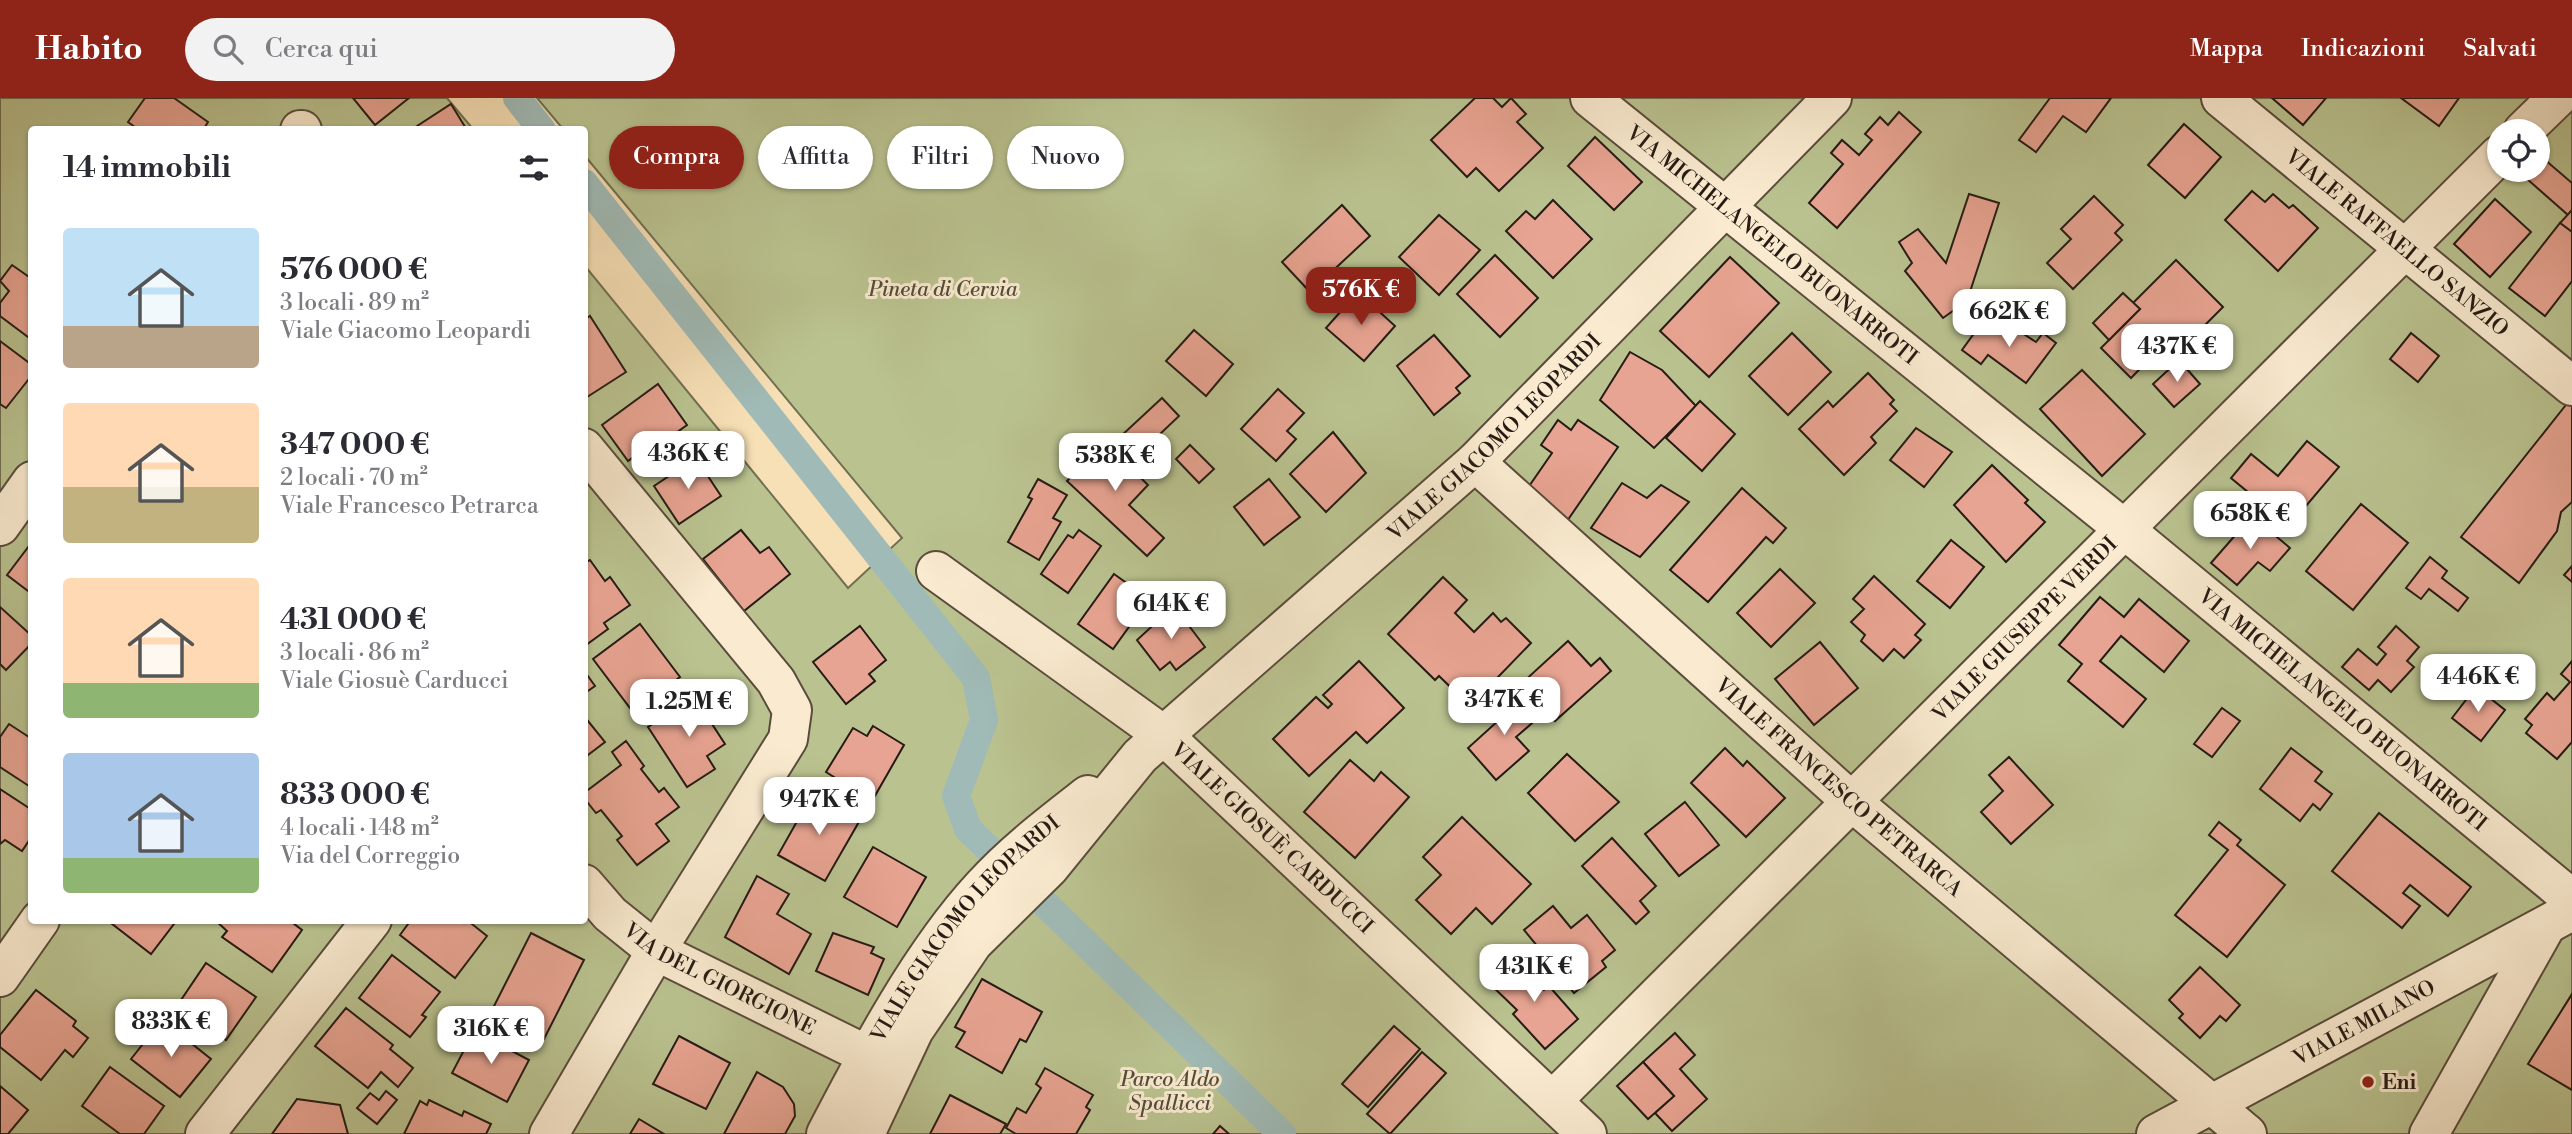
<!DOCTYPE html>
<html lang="it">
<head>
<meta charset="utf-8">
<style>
  body { margin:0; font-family:"Libre Bodoni",serif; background:#f2f2f3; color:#2b2b33; height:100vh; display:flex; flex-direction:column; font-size:26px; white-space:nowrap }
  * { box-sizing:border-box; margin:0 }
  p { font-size:23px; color:#7c7c81 }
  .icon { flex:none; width:38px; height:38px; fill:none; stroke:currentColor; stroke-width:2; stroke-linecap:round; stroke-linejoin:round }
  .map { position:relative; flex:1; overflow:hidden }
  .details { position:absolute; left:28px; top:28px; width:560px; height:798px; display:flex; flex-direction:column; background:#fff; border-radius:7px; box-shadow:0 2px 5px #0004 }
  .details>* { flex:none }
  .guide { position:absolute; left:609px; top:28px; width:665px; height:63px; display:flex; gap:14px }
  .tools { position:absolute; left:2487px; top:21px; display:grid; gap:14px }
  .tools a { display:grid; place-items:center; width:63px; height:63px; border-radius:50%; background:#fff; box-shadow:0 2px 5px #0004; font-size:35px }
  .price { position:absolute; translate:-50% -60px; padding:0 16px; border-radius:14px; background:#fff; color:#222; font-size:23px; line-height:46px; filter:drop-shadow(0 2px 4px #0008) }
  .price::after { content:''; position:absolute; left:50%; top:42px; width:21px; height:16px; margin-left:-10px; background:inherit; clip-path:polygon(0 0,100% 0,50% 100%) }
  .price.on { background:#8f2418; color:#fff }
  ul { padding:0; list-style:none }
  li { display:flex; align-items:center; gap:21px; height:175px; padding:0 35px }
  li span { display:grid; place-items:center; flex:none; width:196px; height:140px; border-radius:7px; color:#555 }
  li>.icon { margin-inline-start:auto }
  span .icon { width:84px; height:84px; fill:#fffc; stroke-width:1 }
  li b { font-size:30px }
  h2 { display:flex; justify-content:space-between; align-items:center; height:84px; padding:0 35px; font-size:30px }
  .pill { padding:0 24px; border-radius:32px; background:#fff; box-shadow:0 2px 5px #0004; font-size:24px; line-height:63px }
  .pill.on { background:#8f2418; color:#fff }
  header { display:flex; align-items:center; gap:42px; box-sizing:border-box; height:98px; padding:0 35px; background:#8f2418; color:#fff }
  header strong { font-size:33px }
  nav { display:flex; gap:38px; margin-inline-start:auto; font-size:24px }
  .search { width:490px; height:63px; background:#f2f2f3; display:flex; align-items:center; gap:18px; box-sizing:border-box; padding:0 24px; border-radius:38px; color:#7c7c81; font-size:26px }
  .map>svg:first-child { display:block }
  .green { fill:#bac390; stroke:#706f52; stroke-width:2; fill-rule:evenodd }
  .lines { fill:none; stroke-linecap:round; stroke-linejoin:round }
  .canal { stroke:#a0bbb7; stroke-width:28 }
  .building { fill:#e8a492; stroke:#261b14; stroke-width:2 }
  .minor-casing { stroke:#5a4c3c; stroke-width:42 }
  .minor { stroke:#faebd0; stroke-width:38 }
  .poi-dot { fill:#8f2418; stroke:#faebd0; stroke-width:2.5 }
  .labels { text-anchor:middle; stroke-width:6; stroke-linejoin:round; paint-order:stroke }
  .street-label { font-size:21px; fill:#261b14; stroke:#faebd0 }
  .park-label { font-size:21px; font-style:italic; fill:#524d39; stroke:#faebd0 }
  .poi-label { font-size:21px; font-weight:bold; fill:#261b14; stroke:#faebd0; text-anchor:start }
</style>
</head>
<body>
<header>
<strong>Habito</strong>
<div class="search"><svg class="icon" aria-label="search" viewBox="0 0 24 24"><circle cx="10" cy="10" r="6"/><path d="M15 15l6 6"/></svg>Cerca qui</div>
<nav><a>Mappa</a><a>Indicazioni</a><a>Salvati</a></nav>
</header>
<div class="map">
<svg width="2572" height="1036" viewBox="0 0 2572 1036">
  <rect width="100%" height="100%" fill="#f8e0b6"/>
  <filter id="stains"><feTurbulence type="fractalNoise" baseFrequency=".00286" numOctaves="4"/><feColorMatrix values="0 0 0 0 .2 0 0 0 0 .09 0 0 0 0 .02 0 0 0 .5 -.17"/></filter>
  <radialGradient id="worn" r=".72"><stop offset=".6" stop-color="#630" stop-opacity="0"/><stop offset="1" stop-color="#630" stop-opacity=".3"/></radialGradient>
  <!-- green -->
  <path class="green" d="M0,0h447l26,31 -441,1v790h552l1,-654 263,322 54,-50 -317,-382 -1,-26 -21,-1 -26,-31h2035v1036h-2572zM2499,33h39v39h-39z"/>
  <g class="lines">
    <!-- canal -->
    <g class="canal">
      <path d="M517,0l25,32"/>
      <path d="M584,85l392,495 8,42 -28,76 12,33 314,305"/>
    </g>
  </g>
  <!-- building -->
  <g class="building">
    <path d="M145,0h29l34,24 -5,8h-64l-11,-8z"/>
    <path d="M353,0h56l-34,27z"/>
    <path d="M1475,0h18l9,9 9,-9 15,16 -9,8 26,26 -44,43 -23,-23 -9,9 -36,-37z"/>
    <path d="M2050,0h61l-25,34 -23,-16 -27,36 -17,-12z"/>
    <path d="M2272,0h54l-23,27z"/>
    <path d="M2401,0h58l-20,28z"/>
    <path d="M451,6l16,26h-56z"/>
    <path d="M1899,14l22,20 -84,96 -28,-25 34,-39 -12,-11 11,-13 17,15 13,-15 -7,-6 15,-17 8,8z"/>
    <path d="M2184,26l37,33 -36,41 -37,-33z"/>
    <path d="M1595,39l47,45 -28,28 -46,-44z"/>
    <path d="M2544,61l28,24v27l-4,5 -41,-36z"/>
    <path d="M2252,93l13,11 8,-8 16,14 4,-3 25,23 -40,43 -53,-51z"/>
    <path d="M1969,96l30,9 -32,98 -24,17 -38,-47 7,-8 -13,-21 19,-13 28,34z"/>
    <path d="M2094,98l29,29 -8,8 7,7 -49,49 -26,-26 24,-24 -10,-10z"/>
    <path d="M2495,101l36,33 -41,45 -36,-33z"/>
    <path d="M1553,102l39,39 -39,39 -47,-47 20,-20 9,8z"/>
    <path d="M1342,107l28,31 -60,56 -28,-30z"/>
    <path d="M2572,112v22l-12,-9z"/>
    <path d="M1439,117l41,35 -41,45 -40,-38z"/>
    <path d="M2560,125l12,9v49l-27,35 -36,-28z"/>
    <path d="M1495,157l43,43 -38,39 -43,-43z"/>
    <path d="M1730,159l49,46 -70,74 -49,-46z"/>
    <path d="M2176,162l47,47 -40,40 -11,-11 -41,42 -30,-30 39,-39 -7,-6z"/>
    <path d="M12,167l20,14v61l-32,-24v-13l9,-12 -9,-10z"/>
    <path d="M1358,194l37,34 -31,35 -38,-33z"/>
    <path d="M2123,195l17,16 -31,31 -16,-17z"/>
    <path d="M590,218l36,56 -42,27v-79z"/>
    <path d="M2007,225l29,19 7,-9 13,10 -30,40 -38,-28 -7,9 -19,-14 16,-22z"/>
    <path d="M1194,232l39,34 -27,32 -40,-35z"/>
    <path d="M1792,235l39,39 -43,43 -39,-39z"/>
    <path d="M2411,235l28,23 -21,26 -28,-23z"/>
    <path d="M1434,237l36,41 -14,12 4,5 -26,22 -37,-49z"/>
    <path d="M0,243l32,24v10l-26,33 -6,-4z"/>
    <path d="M1630,254l32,18 34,36 -42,42 -54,-48z"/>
    <path d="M2179,262l21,24 -26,23 -21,-23z"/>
    <path d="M2082,272l63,64 -43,42 -62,-67z"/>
    <path d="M1868,275l26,27 -4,4 7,7 -26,26 5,6 -32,32 -45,-46 29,-28 5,6z"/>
    <path d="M658,286l29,41 -32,23 -3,-5 -24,18 -26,-36z"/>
    <path d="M1278,291l26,24 -17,18 9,8 -20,22 -35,-32z"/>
    <path d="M1162,300l17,18 -41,39 -17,-19z"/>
    <path d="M1700,303l35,33 -33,37 -36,-33z"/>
    <path d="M2569,303l3,2v99l-11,10 -4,19 -38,52 -58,-46z"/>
    <path d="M1558,322l13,10 7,-10 40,27 -53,77 -42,-29 29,-42 -11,-8z"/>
    <path d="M1916,330l36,24 -28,35 -34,-27z"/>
    <path d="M1333,334l33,41 -40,39 -36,-38z"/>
    <path d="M1098,338l50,49 -19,20 35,33 -17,18 -80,-75 19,-20 -6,-6z"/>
    <path d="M2307,343l32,26 -50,59 -58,-48 20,-24 27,22z"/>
    <path d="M1190,347l24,24 -15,14 -23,-24z"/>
    <path d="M696,360l25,38 -42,28 -25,-38z"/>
    <path d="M1992,367l36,35 -3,3 20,19 -39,40 -52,-57z"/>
    <path d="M1038,381l29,16 -14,23 8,4 -22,38 -31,-18 24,-43 -4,-2z"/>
    <path d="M1269,381l31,38 -36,28 -30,-38z"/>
    <path d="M1622,385l25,15 14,-13 28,17 -49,55 -49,-29z"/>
    <path d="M1742,390l44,40 -13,15 -7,-6 -58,65 -38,-32z"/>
    <path d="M2361,406l47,39 -55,67 -47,-39z"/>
    <path d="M2252,418l38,32 -20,23 -12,-9 -21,23 -26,-22z"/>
    <path d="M741,432l19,23 9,-6 21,27 -46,37 -41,-52z"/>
    <path d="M1079,432l22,16 -33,47 -27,-19 27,-39 5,3z"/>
    <path d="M1951,442l33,27 -34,41 -33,-27z"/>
    <path d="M32,444v52l-25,-19z"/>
    <path d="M2430,459l17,14 -5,7 26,20 -10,13 -29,-22 -8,10 -15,-11z"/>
    <path d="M590,462l15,21 5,-4 20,28 -26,18 4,6 -22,16 -2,-82z"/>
    <path d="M2572,468v16l-8,-7z"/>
    <path d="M1780,471l35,34 -44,44 -34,-34z"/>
    <path d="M1114,476l35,25 -36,50 -35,-25z"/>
    <path d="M1874,478l51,48 -10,11 6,5 -17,18 -10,-9 -11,12 -22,-20 4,-6 -14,-13 13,-13 -11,-10z"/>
    <path d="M1443,479l24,23 -12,13 19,19 19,-19 8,9 5,-4 25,25 -61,63 -31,-30 -4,4 -47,-46z"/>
    <path d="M2100,499l24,20 15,-18 50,42 -25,31 -43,-36 -21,25 46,38 -23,28 -55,-46 14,-17 -23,-19z"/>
    <path d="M1174,508l31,41 -29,23 -6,-8 -10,8 -23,-30z"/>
    <path d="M0,509l32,29v7l-26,27 -6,-6z"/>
    <path d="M640,526l40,53 -47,35 -40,-53z"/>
    <path d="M860,528l26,34 -17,14 6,7 -29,23 -33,-42z"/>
    <path d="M2396,528l23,21 -12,14 7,6 -23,25 -13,-12 -9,10 -27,-23 16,-18 19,16 9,-11 -8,-7z"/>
    <path d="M1568,543l23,25 9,-8 11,13 -56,50 -34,-37z"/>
    <path d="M1820,544l38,46 -44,37 -39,-46z"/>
    <path d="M1359,563l45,47 -37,35 -11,-11 -47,44 -36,-37 43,-42 12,11 4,-4 -9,-9z"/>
    <path d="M2572,563v81l-15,17 -31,-26 6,-8 -7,-6 22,-26 7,7 16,-18 -9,-8z"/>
    <path d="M585,574l10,14 -10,7 -1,-1z"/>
    <path d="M2476,589l29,23 -24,31 -29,-23z"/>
    <path d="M1514,593l24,27 -22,19 13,14 -33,29 -28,-32 31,-28 -8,-9z"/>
    <path d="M701,595l17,27 -6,4 13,20 -18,12 8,13 -28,18 -39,-60z"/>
    <path d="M2222,610l18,13 -28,36 -18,-13z"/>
    <path d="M584,618l21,26 -21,16z"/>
    <path d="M9,626l23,15v49l-32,-21v-30z"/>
    <path d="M873,628l31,19 -32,56 -46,-29 27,-44 14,8z"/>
    <path d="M626,643l18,25 -3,3 18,23 5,-4 15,19 -23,17 13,17 -32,24 -20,-25 5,-4 -21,-26 -5,3 -12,-15v-5l37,-28 -9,-13z"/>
    <path d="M1725,650l18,18 4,-5 38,37 -39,39 -55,-54z"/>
    <path d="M2291,650l31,24 -7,9 17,13 -12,16 -7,-6 -13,17 -40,-32z"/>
    <path d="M1567,656l52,48 -44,39 -47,-48z"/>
    <path d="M2009,659l44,48 -42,39 -30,-32 22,-21 -14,-16z"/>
    <path d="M1350,662l24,21 7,-9 28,25 -54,61 -51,-46z"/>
    <path d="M0,691l32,21v26l-10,15 -17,-11 -5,4z"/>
    <path d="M813,695l47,27 -35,61 -47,-26z"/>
    <path d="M1685,704l34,43 -40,31 -34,-42z"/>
    <path d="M2379,715l92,74 -23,29 -38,-31 -7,8 17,13 -18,22 -70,-57z"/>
    <path d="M1462,719l69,67 -39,40 -16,-16 -25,26 -35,-34 25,-25 -18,-18z"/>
    <path d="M2219,724l22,18 -4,5 48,40 -58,72 -52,-42 53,-65 -19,-15z"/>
    <path d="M1612,740l44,48 -16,15 9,11 -13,12 -54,-58z"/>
    <path d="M873,749l53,30 -29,50 -53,-30z"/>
    <path d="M757,778l32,18 -12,20 34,20 -22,40 -64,-37z"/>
    <path d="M1553,808l18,22 16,-13 28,35 -13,11 4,6 -32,26 -16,-20 -8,1 -13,-16 6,-5 -19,-23z"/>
    <path d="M107,822h70l-26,34z"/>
    <path d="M215,822h74l13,10 -30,42 -50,-35 5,-6z"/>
    <path d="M411,822h50l3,3 3,-3 20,16 -32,42 -55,-43z"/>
    <path d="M531,835l53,27 -40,79 -53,-27z"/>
    <path d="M833,835l41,14 -3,6 13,6 -16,36 -52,-24z"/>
    <path d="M392,857l48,37 -18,23 4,2 -16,20 -51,-39z"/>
    <path d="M1515,860l29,32 5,-4 29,33 -33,30 -32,-35 4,-4 -29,-28z"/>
    <path d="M206,865l50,34 -30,43 -49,-34z"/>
    <path d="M2200,869l40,38 -14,16 -6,-5 -20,22 -21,-20 4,-4 -14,-14z"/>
    <path d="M982,881l60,33 -16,30 -6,-3 -18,34 -46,-26 9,-15 -10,-5z"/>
    <path d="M36,892l40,31 -3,5 15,12 -15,19 -8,-7 -24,30 -41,-33v-12z"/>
    <path d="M2572,896v96l-44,-26z"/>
    <path d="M346,910l47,37 -3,4 23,19 -15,19 -17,-15 -13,16 -53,-42z"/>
    <path d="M162,922l49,39 -31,38 -49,-38z"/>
    <path d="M1394,928l26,23 -52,58 -26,-23z"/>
    <path d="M474,933l55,29 -22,42 -55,-29z"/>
    <path d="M1675,935l20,22 -15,14 27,30 -35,32 -17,-18 19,-17 -31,-34z"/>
    <path d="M679,938l51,27 -24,46 -53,-25z"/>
    <path d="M1422,954l24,21 -56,61 -23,-20z"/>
    <path d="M1643,964l31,34 -26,23 -31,-33z"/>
    <path d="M110,969l54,39 -20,28h-24l-38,-28z"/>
    <path d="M1045,970l48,27 -7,12 4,3 -14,24h-60l-10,-6 11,-20 9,5 15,-25 -5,-4z"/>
    <path d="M757,974l26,15 11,17 1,12 -10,18h-61z"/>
    <path d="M0,988l28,24 -20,24h-8z"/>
    <path d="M386,993l11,9 -20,24 -20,-16 13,-15 9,7z"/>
    <path d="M950,997l56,29 -6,10h-70z"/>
    <path d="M297,1001l43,6 8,29h-76z"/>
    <path d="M429,1002l33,16 2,-5 27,13 -5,10h-82l16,-33 7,4z"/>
    <path d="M639,1021l25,15h-34z"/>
    <path d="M1220,1028l9,8h-16z"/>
  </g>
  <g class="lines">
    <defs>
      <g id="minor">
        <path id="s1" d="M1590,0l534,431 448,370"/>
        <path id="s2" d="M2221,0l351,288"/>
        <path d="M300,32h2"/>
        <path d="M2523,33l34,-33"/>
        <path id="s3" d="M1475,364l376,339 396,333"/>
        <path d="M0,428l32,-45"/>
        <path id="s4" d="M936,473l226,163 425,400"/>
        <path id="s5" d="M584,786l26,30 46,37 211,104 10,24"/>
        <path d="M0,879l40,-57"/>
        <path id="s6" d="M1552,1003l947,-946"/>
        <path d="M205,1036l167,-214"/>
        <path d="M549,1036l107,-183 132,-212 4,-29 -16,-29 -192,-233"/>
        <path id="s7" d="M826,1036c42,-81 95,-181 157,-248 32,-35 68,-62 105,-91"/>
        <path id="s8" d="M865,1036l49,-104 59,-87 76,-75 91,-112 335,-294 357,-364"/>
        <path id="s9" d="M2156,1036l416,-223"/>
        <path d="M2429,1036l117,-208"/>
      </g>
    </defs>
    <!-- minor casing -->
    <use href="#minor" class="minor-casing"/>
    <!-- minor -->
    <use href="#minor" class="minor"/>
  </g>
  <!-- markers -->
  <circle class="poi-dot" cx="2368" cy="984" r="7"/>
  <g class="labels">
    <!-- street labels -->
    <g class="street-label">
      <text dy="7" stroke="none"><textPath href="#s2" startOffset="228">VIALE RAFFAELLO SANZIO</textPath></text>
      <text dy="7" stroke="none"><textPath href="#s1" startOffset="234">VIA MICHELANGELO BUONARROTI</textPath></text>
      <text dy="7" stroke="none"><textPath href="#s8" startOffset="948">VIALE GIACOMO LEOPARDI</textPath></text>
      <text dy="7" stroke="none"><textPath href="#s6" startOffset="668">VIALE GIUSEPPE VERDI</textPath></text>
      <text dy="7" stroke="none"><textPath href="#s1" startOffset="970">VIA MICHELANGELO BUONARROTI</textPath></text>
      <text dy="7" stroke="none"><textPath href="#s3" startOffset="488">VIALE FRANCESCO PETRARCA</textPath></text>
      <text dy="7" stroke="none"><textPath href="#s4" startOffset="430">VIALE GIOSUÈ CARDUCCI</textPath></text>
      <text dy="7" stroke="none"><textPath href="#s7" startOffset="250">VIALE GIACOMO LEOPARDI</textPath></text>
      <text dy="7" stroke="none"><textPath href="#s5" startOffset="168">VIA DEL GIORGIONE</textPath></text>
      <text dy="7" stroke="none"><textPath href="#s9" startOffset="236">VIALE MILANO</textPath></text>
    </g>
    <!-- park labels -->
    <g class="park-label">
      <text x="943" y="198">Pineta di Cervia</text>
      <text x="1170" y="988">Parco Aldo<tspan x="1170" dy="24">Spallicci</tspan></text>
    </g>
    <!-- poi labels -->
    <g class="poi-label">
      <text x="2382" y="991">Eni</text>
    </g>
  </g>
  <rect width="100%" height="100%" filter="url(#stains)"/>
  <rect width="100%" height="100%" fill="url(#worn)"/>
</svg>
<div class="tools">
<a><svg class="icon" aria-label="locate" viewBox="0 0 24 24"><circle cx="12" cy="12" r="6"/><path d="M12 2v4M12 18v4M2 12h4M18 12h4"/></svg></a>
</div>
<b class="price on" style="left:1361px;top:229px">576K €</b>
<b class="price" style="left:2009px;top:251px">662K €</b>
<b class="price" style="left:2177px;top:286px">437K €</b>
<b class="price" style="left:688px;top:393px">436K €</b>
<b class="price" style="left:1115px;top:395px">538K €</b>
<b class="price" style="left:2250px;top:453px">658K €</b>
<b class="price" style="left:1171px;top:543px">614K €</b>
<b class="price" style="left:2478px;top:616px">446K €</b>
<b class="price" style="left:1504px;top:639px">347K €</b>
<b class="price" style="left:689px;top:641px">1.25M €</b>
<b class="price" style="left:819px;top:739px">947K €</b>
<b class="price" style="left:1534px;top:906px">431K €</b>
<b class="price" style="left:171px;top:961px">833K €</b>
<b class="price" style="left:491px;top:968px">316K €</b>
<div class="guide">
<a class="pill on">Compra</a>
<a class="pill">Affitta</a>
<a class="pill">Filtri</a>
<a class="pill">Nuovo</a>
</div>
<section class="details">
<h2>14 immobili<svg class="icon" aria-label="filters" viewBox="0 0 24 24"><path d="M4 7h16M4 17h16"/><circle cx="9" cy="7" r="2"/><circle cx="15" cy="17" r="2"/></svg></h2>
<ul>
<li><span style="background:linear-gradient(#bfe0f5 70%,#b9a48a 0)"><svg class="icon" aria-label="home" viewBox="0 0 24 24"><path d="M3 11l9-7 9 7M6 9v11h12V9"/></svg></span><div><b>576 000 €</b><p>3 locali · 89 m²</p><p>Viale Giacomo Leopardi</p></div></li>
<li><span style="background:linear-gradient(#ffd9b3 60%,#c2b280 0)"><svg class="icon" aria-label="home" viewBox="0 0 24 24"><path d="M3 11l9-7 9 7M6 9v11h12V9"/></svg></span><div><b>347 000 €</b><p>2 locali · 70 m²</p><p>Viale Francesco Petrarca</p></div></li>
<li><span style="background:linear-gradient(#ffd9b3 75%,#8fb573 0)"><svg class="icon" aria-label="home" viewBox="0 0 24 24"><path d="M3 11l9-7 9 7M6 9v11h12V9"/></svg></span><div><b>431 000 €</b><p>3 locali · 86 m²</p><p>Viale Giosuè Carducci</p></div></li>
<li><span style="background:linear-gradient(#a9c7e8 75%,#8fb573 0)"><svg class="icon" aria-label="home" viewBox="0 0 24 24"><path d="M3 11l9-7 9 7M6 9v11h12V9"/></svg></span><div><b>833 000 €</b><p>4 locali · 148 m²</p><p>Via del Correggio</p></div></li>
</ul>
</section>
</div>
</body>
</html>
